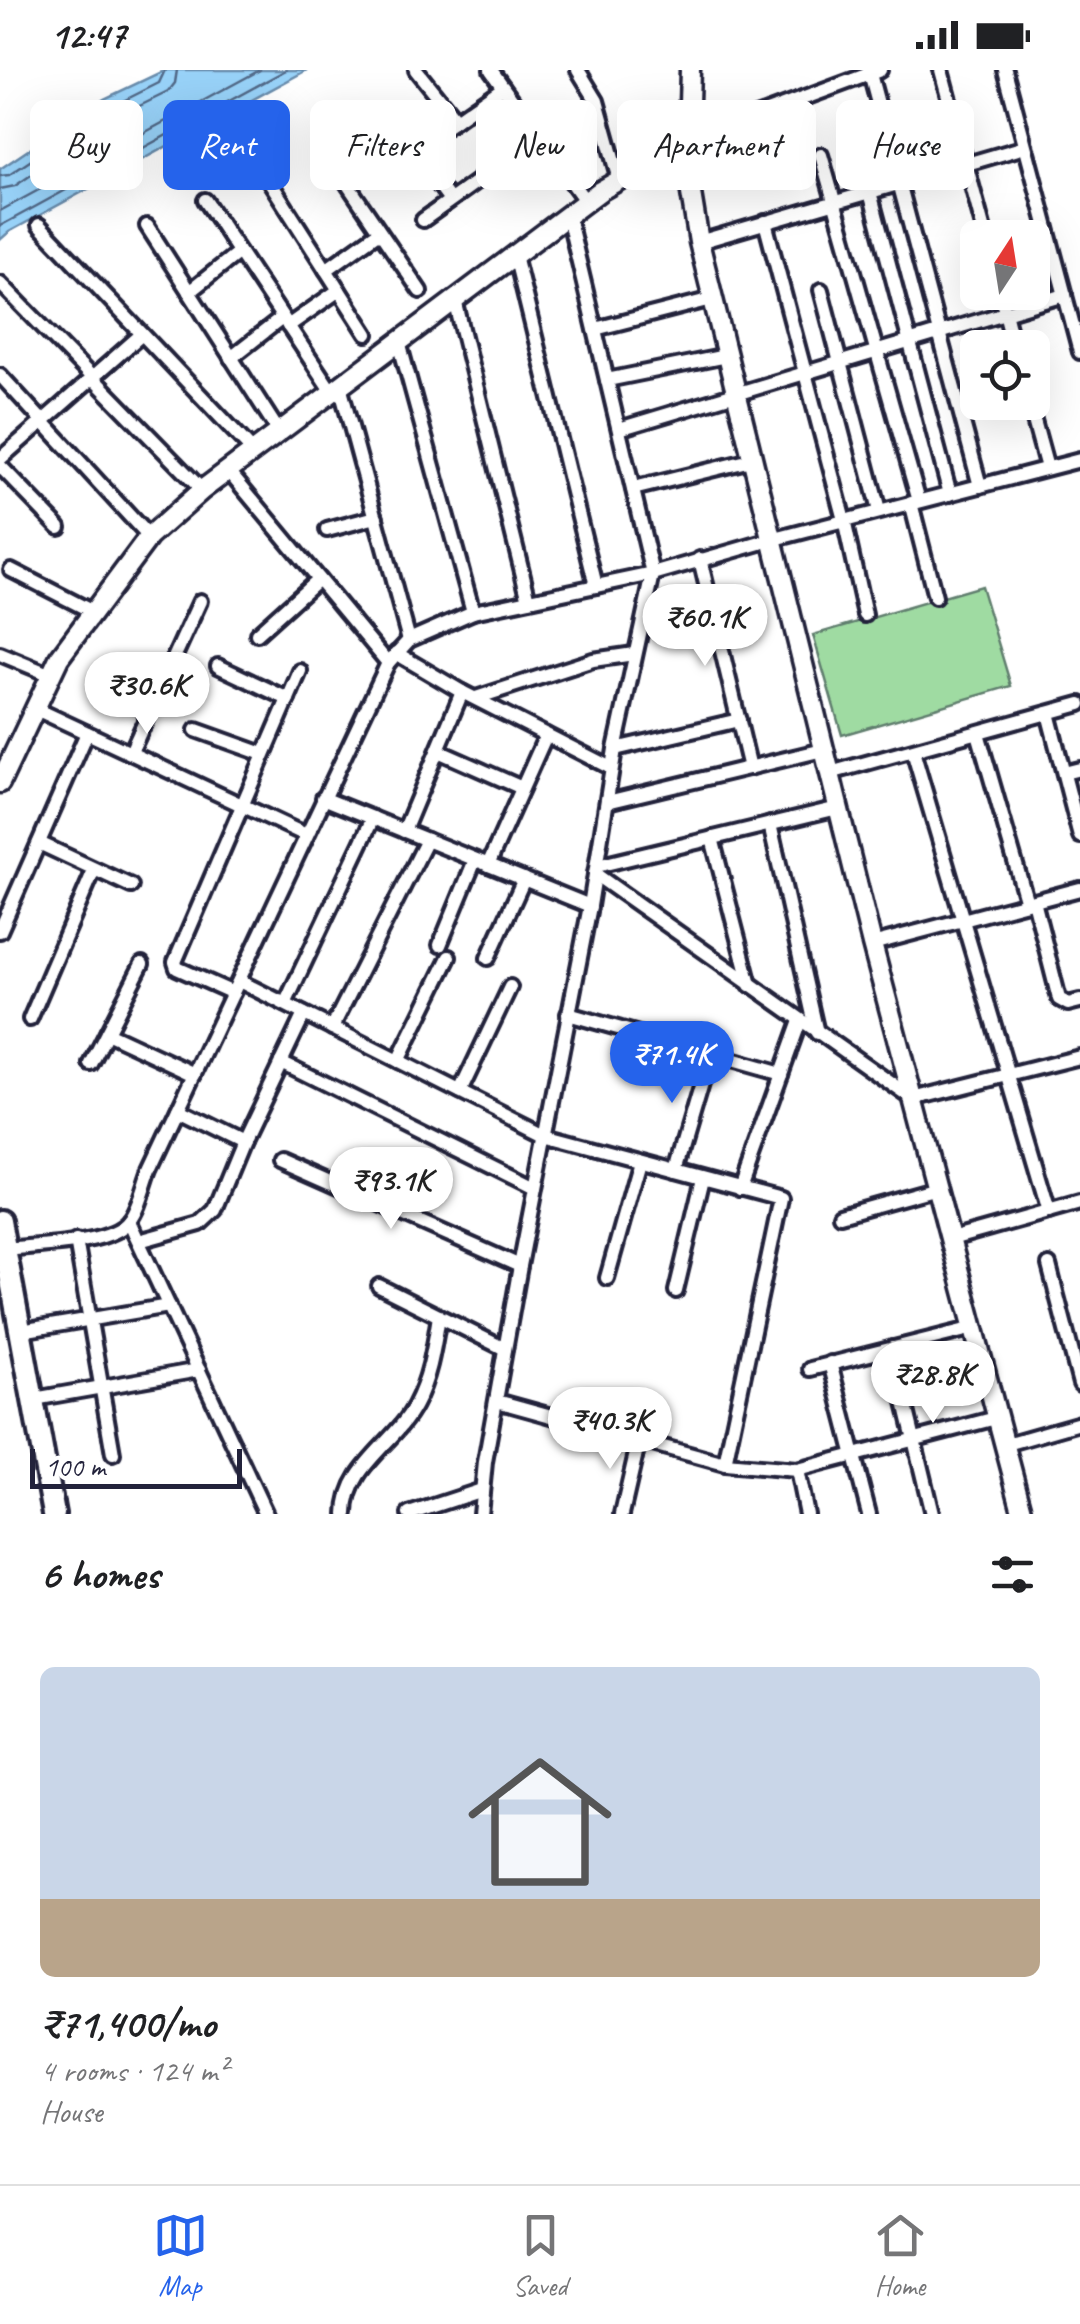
<!DOCTYPE html>
<html lang="en">
<head>
<meta charset="utf-8">
<style>
  body { margin:0; font-family:Caveat,sans-serif; background:#f6f6f6; color:#202124; height:100vh; display:flex; flex-direction:column; font-size:38px; white-space:nowrap }
  * { box-sizing:border-box; margin:0 }
  p { font-size:32px; color:#757577 }
  .icon { flex:none; width:55px; height:55px; fill:none; stroke:currentColor; stroke-width:2; stroke-linecap:round; stroke-linejoin:round }
  .map { position:relative; height:1444px; overflow:hidden }
  .sheet { display:flex; flex-direction:column; background:#fff; flex:1 }
  .sheet>* { flex:none }
  .banner { position:absolute; left:30px; top:30px; width:1020px; height:90px; display:flex; gap:20px }
  .needle { width:65px; rotate:12deg }
  .controls { position:absolute; left:960px; top:150px; display:grid; gap:20px }
  .controls a { display:grid; place-items:center; width:90px; height:90px; border-radius:15px; background:#fff; box-shadow:0 10px 40px #0002; font-size:50px }
  .scale { position:absolute; left:30px; bottom:25px; width:212px; box-sizing:border-box; padding-left:10px; border:5px solid #22223b; border-top:0; font-size:28px; line-height:35px; white-space:nowrap; color:#22223b; -webkit-text-stroke:8px #fff; paint-order:stroke }
  .price { position:absolute; translate:-50% -85px; padding:0 22px; border-radius:35px; background:#fff; color:#222; font-size:32px; line-height:65px; filter:drop-shadow(0 2px 5px #0008) }
  .price::after { content:''; position:absolute; left:50%; top:60px; width:30px; height:22px; margin-left:-15px; background:inherit; clip-path:polygon(0 0,100% 0,50% 100%) }
  .price.current { background:#2563eb; color:#fff }
  ul { padding:0; list-style:none }
  li { display:grid; align-content:center; gap:20px; height:530px; padding:0 40px }
  li span { display:grid; place-items:center; height:310px; border-radius:15px; color:#555 }
  li>.icon { margin-inline-start:auto }
  span .icon { width:180px; height:180px; fill:#fffc; stroke-width:1 }
  li b { font-size:42px }
  h2 { display:flex; justify-content:space-between; align-items:center; height:120px; padding:0 40px; font-size:42px }
  .chip { padding:0 35px; border-radius:15px; background:#fff; box-shadow:0 10px 40px #0002; font-size:35px; line-height:90px }
  .chip.current { background:#2563eb; color:#fff }
  .status { display:flex; justify-content:space-between; align-items:center; height:70px; padding:0 50px; background:#fff; direction:ltr }
  .status svg { height:28px; fill:currentColor }
  .dock { display:flex; justify-content:space-around; align-items:center; height:140px; border-top:2px solid #e0e0e0; background:#fff; font-size:28px; color:#757577 }
  .dock a { display:grid; justify-items:center; gap:5px }
  .dock .current { color:#2563eb }
  .map>svg:first-child { display:block }
  .green { fill:#9fdba2; stroke:#607e6e; stroke-width:2.5 }
  .water { fill:#98d2f8; stroke:#698cac; stroke-width:2.5 }
  .lines { fill:none; stroke-linecap:round; stroke-linejoin:round }
  .shore { stroke:#516887; stroke-width:2.5 }
  .street-casing { stroke:#22223b; stroke-width:20 }
  .secondary-casing { stroke:#22223b; stroke-width:25 }
  .primary-casing { stroke:#22223b; stroke-width:28 }
  .street { stroke:#fff; stroke-width:12 }
  .secondary { stroke:#fff; stroke-width:18 }
  .primary { stroke:#fff; stroke-width:20 }
</style>
</head>
<body>
<div class="status"><b>12:47</b><svg viewBox="0 0 49 12"><path d="M0 12V9h3v3zM5 12V6h3v6zM10 12V3h3v9zM15 12V0h3v12zM26 1h20v11H26zM47 4h2v5h-2z"/></svg></div>
<div class="map">
<svg width="1080" height="1444" viewBox="0 0 1080 1444">
  <rect width="100%" height="100%" fill="#fff"/>
  <filter id="ink" filterUnits="userSpaceOnUse"><feTurbulence type="fractalNoise" baseFrequency=".01" numOctaves="2"/><feDisplacementMap in="SourceGraphic" scale="20" xChannelSelector="R" yChannelSelector="G"/><feConvolveMatrix kernelMatrix="1 2 1 2 8 2 1 2 1" color-interpolation-filters="sRGB"/></filter>
  <g filter="url(#ink)">
    <!-- green -->
    <path class="green" d="M981,516l30,100 -169,49 -29,-100z"/>
    <!-- water -->
    <path class="water" d="M165,0h142l-298,162 -9,8v-71l104,-70z"/>
    <g class="lines">
      <!-- shore -->
      <g class="shore">
        <path d="M0,106l9,-1 100,-67 50,-25 6,-13"/>
        <path d="M0,119l15,-3 100,-68 53,-26 7,-9 2,-13"/>
        <path d="M0,141l260,-141"/>
        <path d="M0,156l286,-156"/>
      </g>
      <defs>
        <g id="street">
          <path d="M416,0l40,50"/>
          <path d="M491,0l95,132"/>
          <path d="M578,0l19,31 22,79"/>
          <path d="M869,0l111,416"/>
          <path d="M941,0l45,168"/>
          <path d="M1005,0l75,282"/>
          <path d="M686,72l194,-72"/>
          <path d="M321,75l99,146"/>
          <path d="M413,80l37,50"/>
          <path d="M821,85l98,346"/>
          <path d="M263,101l104,163"/>
          <path d="M383,101l120,-84"/>
          <path d="M870,122l80,302"/>
          <path d="M205,130l127,192"/>
          <path d="M423,150l116,-83"/>
          <path d="M765,152l79,298 21,95"/>
          <path d="M39,155l214,226"/>
          <path d="M147,156l132,206"/>
          <path d="M699,172l326,-95"/>
          <path d="M515,185l81,331"/>
          <path d="M326,200l53,-38"/>
          <path d="M0,213l202,207"/>
          <path d="M821,220l58,221"/>
          <path d="M189,222l50,-40"/>
          <path d="M1000,222l14,56"/>
          <path d="M455,230l74,300"/>
          <path d="M288,256l51,-36"/>
          <path d="M595,259l117,-30"/>
          <path d="M399,272l74,270"/>
          <path d="M231,288l51,-40"/>
          <path d="M0,305l149,162"/>
          <path d="M607,310l119,-24"/>
          <path d="M340,316l69,254"/>
          <path d="M1029,332l18,66"/>
          <path d="M619,359l446,-134"/>
          <path d="M0,389l142,-125"/>
          <path d="M0,396l59,61"/>
          <path d="M228,400l160,193"/>
          <path d="M633,419l118,-29"/>
          <path d="M911,433l24,94"/>
          <path d="M327,460l49,-13"/>
          <path d="M700,489l50,209"/>
          <path d="M11,500l82,42"/>
          <path d="M257,564l61,-55"/>
          <path d="M396,583l66,39 149,76"/>
          <path d="M0,584l51,21"/>
          <path d="M218,596l70,33"/>
          <path d="M476,628l117,-38 41,-6"/>
          <path d="M34,638l272,127"/>
          <path d="M1048,643l32,123"/>
          <path d="M196,660l67,24"/>
          <path d="M978,663l49,170"/>
          <path d="M615,679l124,-29"/>
          <path d="M438,681l84,37"/>
          <path d="M913,681l136,461"/>
          <path d="M131,682l69,-151"/>
          <path d="M830,703l250,-69"/>
          <path d="M1064,703l16,-4"/>
          <path d="M323,728l267,108"/>
          <path d="M607,732l216,-52"/>
          <path d="M770,754l47,209"/>
          <path d="M404,761l58,-139"/>
          <path d="M712,768l38,147"/>
          <path d="M39,773l92,43"/>
          <path d="M488,795l58,-130"/>
          <path d="M597,796l241,-58"/>
          <path d="M595,804l318,225 167,-42"/>
          <path d="M1034,831l25,98 9,5 12,-3"/>
          <path d="M0,861l87,-198"/>
          <path d="M872,874l208,-55"/>
          <path d="M440,875l35,-85"/>
          <path d="M488,888l36,-79"/>
          <path d="M239,911l306,154 236,63 -56,266"/>
          <path d="M233,923l-56,-25 -2,-6 125,-291"/>
          <path d="M285,934l88,-186"/>
          <path d="M568,944l213,60"/>
          <path d="M30,949l64,-149"/>
          <path d="M332,958l95,-188"/>
          <path d="M107,963l88,41"/>
          <path d="M398,991l51,-104"/>
          <path d="M281,992l254,126"/>
          <path d="M91,994l51,-100"/>
          <path d="M460,1022l50,-105"/>
          <path d="M178,1040l65,32"/>
          <path d="M280,1090l240,106"/>
          <path d="M676,1100l34,-116"/>
          <path d="M740,1118l60,-167"/>
          <path d="M840,1145l97,-27"/>
          <path d="M129,1151l137,293"/>
          <path d="M951,1169l129,-36"/>
          <path d="M76,1170l37,214"/>
          <path d="M139,1171l61,-17 15,-14 28,-68 61,-128"/>
          <path d="M6,1179c30,-4 105,-4 123,-28 10,-12 15,-37 21,-52l238,-506 21,-23 64,-28 180,-38 118,-34 309,-80"/>
          <path d="M1049,1195l31,119"/>
          <path d="M607,1208l33,-117"/>
          <path d="M379,1216l126,63"/>
          <path d="M676,1221l27,-113"/>
          <path d="M21,1261l148,-25"/>
          <path d="M892,1278l40,166"/>
          <path d="M830,1293l39,151"/>
          <path d="M810,1299l164,-41"/>
          <path d="M34,1329l165,-29"/>
          <path d="M497,1331l228,63 72,6 199,-52"/>
          <path d="M1003,1375l77,-22"/>
          <path d="M797,1400l9,44"/>
          <path d="M346,1444c0,-48 49,-70 69,-109 15,-28 19,-58 24,-89"/>
          <path d="M409,1444l73,-24"/>
          <path d="M480,1444l5,-52 35,-196 70,-360 25,-157 38,-175 -85,-358"/>
          <path d="M622,1444l17,-74"/>
        </g>
        <g id="secondary">
          <path d="M690,0l-3,99 12,73 173,702 151,570"/>
          <path d="M0,713l59,-125 90,-121 53,-47 398,-299 86,-49"/>
        </g>
        <path id="primary" d="M0,1151l54,293"/>
      </defs>
      <!-- street casing -->
      <use href="#street" class="street-casing"/>
      <!-- secondary casing -->
      <use href="#secondary" class="secondary-casing"/>
      <!-- primary casing -->
      <use href="#primary" class="primary-casing"/>
      <!-- street -->
      <use href="#street" class="street"/>
      <!-- secondary -->
      <use href="#secondary" class="secondary"/>
      <!-- primary -->
      <use href="#primary" class="primary"/>
    </g>
  </g>
</svg>
<div class="controls">
<a><svg class="needle" viewBox="-14 -14 28 28"><path d="M0-13l5 13h-10z" fill="#e53935"/><path d="M0 13l5-13h-10z" fill="#757577"/></svg></a>
<a><svg class="icon" aria-label="locate" viewBox="0 0 24 24"><circle cx="12" cy="12" r="6"/><path d="M12 2v4M12 18v4M2 12h4M18 12h4"/></svg></a>
</div>
<div class="scale">100 m</div>
<b class="price" style="left:705px;top:599px">₹60.1K</b>
<b class="price" style="left:147px;top:667px">₹30.6K</b>
<b class="price current" style="left:672px;top:1036px">₹71.4K</b>
<b class="price" style="left:391px;top:1162px">₹93.1K</b>
<b class="price" style="left:933px;top:1356px">₹28.8K</b>
<b class="price" style="left:610px;top:1402px">₹40.3K</b>
<div class="banner">
<a class="chip">Buy</a>
<a class="chip current">Rent</a>
<a class="chip">Filters</a>
<a class="chip">New</a>
<a class="chip">Apartment</a>
<a class="chip">House</a>
</div>
</div>
<section class="sheet">
<h2>6 homes<svg class="icon" aria-label="filters" viewBox="0 0 24 24"><path d="M4 7h16M4 17h16"/><circle cx="9" cy="7" r="2"/><circle cx="15" cy="17" r="2"/></svg></h2>
<ul>
<li><span style="background:linear-gradient(#c9d6e8 75%,#b9a48a 0)"><svg class="icon" aria-label="home" viewBox="0 0 24 24"><path d="M3 11l9-7 9 7M6 9v11h12V9"/></svg></span><div><b>₹71,400/mo</b><p>4 rooms · 124 m²</p><p>House</p></div></li>
</ul>
</section>
<nav class="dock">
<a class="current"><svg class="icon" aria-label="map" viewBox="0 0 24 24"><path d="M3 6l6-2 6 2 6-2v14l-6 2-6-2-6 2zM9 4v14M15 6v14"/></svg>Map</a>
<a><svg class="icon" aria-label="saved" viewBox="0 0 24 24"><path d="M7 4h10v16l-5-4-5 4z"/></svg>Saved</a>
<a><svg class="icon" aria-label="home" viewBox="0 0 24 24"><path d="M3 11l9-7 9 7M6 9v11h12V9"/></svg>Home</a>
</nav>
</body>
</html>
